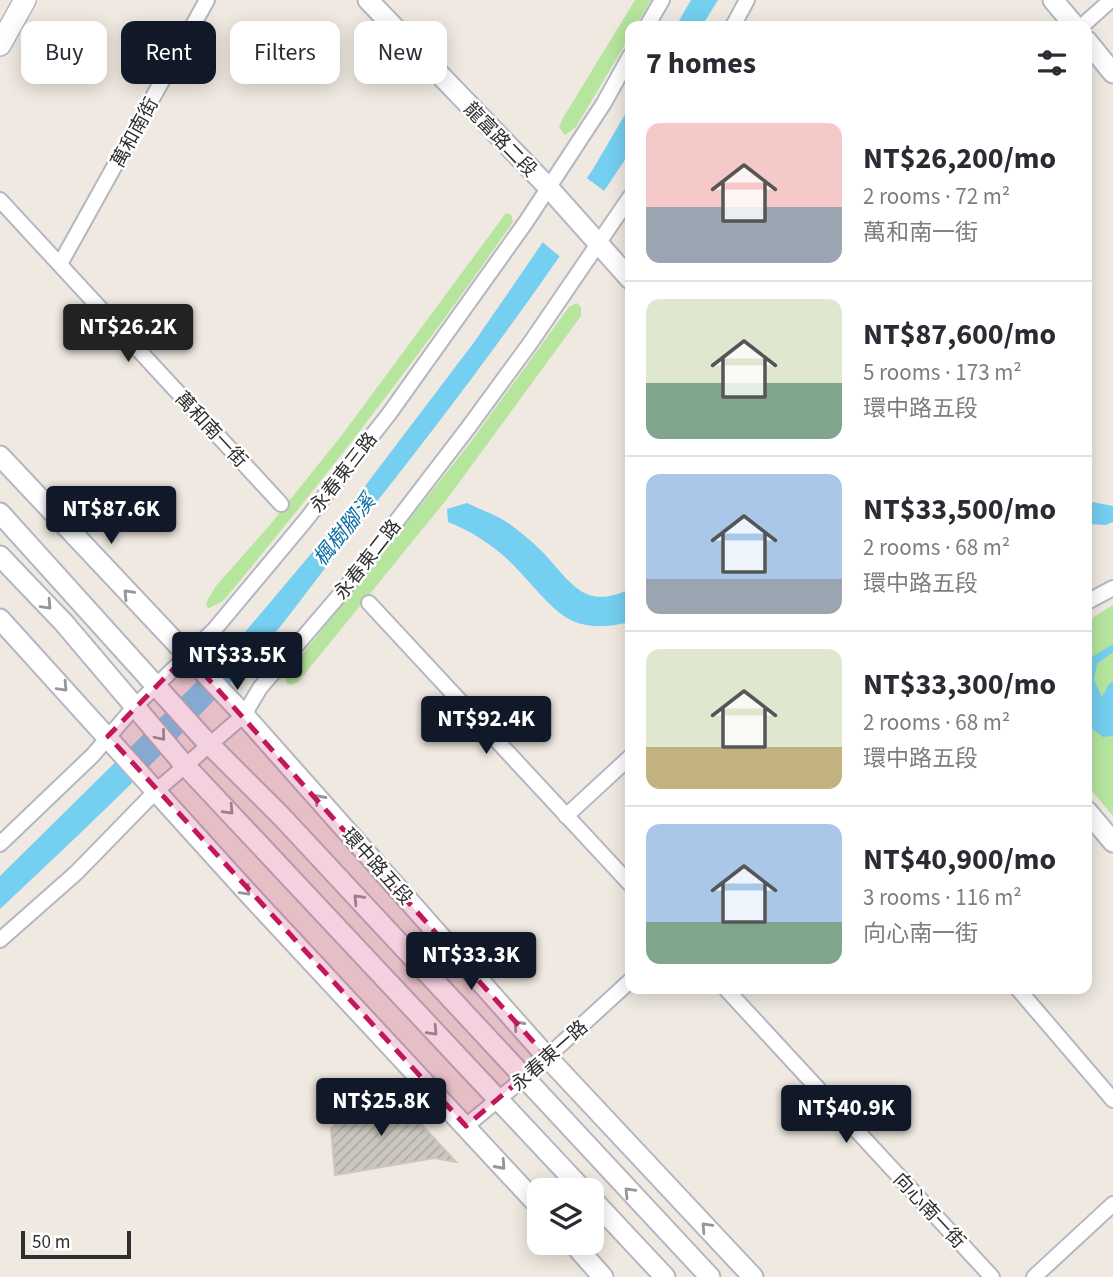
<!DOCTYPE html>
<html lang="en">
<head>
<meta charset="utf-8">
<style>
  body { margin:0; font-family:"Source Sans 3","Noto Sans TC",sans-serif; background:#f7f7f7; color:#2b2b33; height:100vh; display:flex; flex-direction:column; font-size:26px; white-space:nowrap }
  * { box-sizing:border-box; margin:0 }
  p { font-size:23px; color:#7c7c81 }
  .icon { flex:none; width:38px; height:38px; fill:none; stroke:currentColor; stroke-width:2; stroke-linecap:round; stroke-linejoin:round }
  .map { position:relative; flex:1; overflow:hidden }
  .details { position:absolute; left:625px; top:21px; width:467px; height:973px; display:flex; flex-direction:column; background:#fff; border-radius:14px; box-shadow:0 4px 18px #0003 }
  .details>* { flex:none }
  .guide { position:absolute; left:21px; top:21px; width:499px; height:63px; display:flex; gap:14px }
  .controls { position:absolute; left:527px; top:1178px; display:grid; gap:14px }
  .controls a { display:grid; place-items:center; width:77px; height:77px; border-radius:14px; background:#fff; box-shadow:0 4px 18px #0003; font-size:35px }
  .scale { position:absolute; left:21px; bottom:18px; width:110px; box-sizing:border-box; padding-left:7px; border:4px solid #2e2e2e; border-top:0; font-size:19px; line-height:24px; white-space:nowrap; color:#2e2e2e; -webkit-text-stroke:5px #fff; paint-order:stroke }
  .price { position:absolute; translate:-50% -60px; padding:0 16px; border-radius:7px; background:#111827; color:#fff; font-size:23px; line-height:46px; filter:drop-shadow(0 2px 4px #0008) }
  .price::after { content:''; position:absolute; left:50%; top:42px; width:21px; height:16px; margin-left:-10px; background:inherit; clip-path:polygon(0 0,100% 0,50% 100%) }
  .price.on { background:#222; color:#fff }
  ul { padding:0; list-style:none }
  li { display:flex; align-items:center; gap:21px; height:175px; padding:0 21px }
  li+li { border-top:2px solid #e1e1e2 }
  li span { display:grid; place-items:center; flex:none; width:196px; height:140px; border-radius:14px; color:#555 }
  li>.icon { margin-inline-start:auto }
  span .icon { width:84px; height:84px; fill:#fffc; stroke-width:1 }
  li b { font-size:30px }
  h2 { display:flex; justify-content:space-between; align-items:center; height:84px; padding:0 21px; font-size:30px }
  .tag { padding:0 24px; border-radius:14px; background:#fff; box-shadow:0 4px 18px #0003; font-size:24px; line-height:63px }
  .tag.on { background:#111827; color:#fff }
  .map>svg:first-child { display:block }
  .park { fill:#b6e59e }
  .water { fill:#75cff0 }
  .pier { fill:#efe9e1 }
  .building { fill:url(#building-hatch); stroke:#cbc5ba; stroke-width:2 }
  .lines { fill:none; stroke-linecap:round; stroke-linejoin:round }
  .minor-casing { stroke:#b4b7c1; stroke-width:18 }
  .tertiary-casing { stroke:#b4b7c1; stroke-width:23 }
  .secondary-casing { stroke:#b4b7c1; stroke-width:24 }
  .minor { stroke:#fff; stroke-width:14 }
  .tertiary { stroke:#fff; stroke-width:19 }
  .secondary { stroke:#fff; stroke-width:21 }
  .oneway { stroke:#969696 }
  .marked { fill:#c2185b; fill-opacity:0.2; stroke:#c2185b; stroke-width:5; stroke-dasharray:14 9; stroke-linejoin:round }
  .labels { text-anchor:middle; stroke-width:5; stroke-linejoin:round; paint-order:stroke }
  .street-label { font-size:19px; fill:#2e2e2e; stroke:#fff }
  .water-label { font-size:21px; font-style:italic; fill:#0d6fa3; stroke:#fff }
</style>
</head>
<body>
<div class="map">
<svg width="1113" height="1277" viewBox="0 0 1113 1277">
  <defs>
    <pattern id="building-hatch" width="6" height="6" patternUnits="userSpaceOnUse" patternTransform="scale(1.75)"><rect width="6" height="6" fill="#cbc7bf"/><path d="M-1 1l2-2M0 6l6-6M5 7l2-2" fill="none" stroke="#afaba4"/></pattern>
  </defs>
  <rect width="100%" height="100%" fill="#efe9e1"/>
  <!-- park -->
  <g class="park">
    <path d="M635,0h16l-15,26h-6v10l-54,91 -11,8 -6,-8 4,-9z"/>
    <path d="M506,213l5,2 2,7c-91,131 -188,257 -290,379l-14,7 -3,-2 1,-5 9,-15 53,-60 73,-91z"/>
    <path d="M577,303l4,4v9l-134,183 -149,183 -7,3 -5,-2v-8l184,-232 99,-136z"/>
    <path d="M1113,605v211l-26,-31v-164z"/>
  </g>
  <!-- water -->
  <g class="water">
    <path d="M691,0h27l-16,26h-26z"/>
    <path d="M630,106v44l-6,11c-83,127 -173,248 -268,367 -36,45 -69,94 -108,136 -79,86 -164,166 -248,245v-33l235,-232 102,-121 138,-182 118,-172z"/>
    <path d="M1087,501l26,5v16l-7,3 -19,-1z"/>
    <path d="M467,503c14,7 32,13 44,22 13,10 27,21 37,33 27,30 39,51 82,31v33c-62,15 -74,-12 -112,-52 -19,-21 -44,-38 -70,-48l-1,-13z"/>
    <path d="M1113,644v8l-16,12 -3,16 8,17 7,-13 4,-2v54l-10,1 -16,-12v-65z"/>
  </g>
  <!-- pier -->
  <path class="pier" d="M584,176l23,17 -43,67 -24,-20z"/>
  <!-- building -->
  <path class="building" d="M397,1098l59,64 -22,-4 -99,17 -4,-47 3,-1 3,-16z"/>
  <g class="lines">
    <defs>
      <g id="minor">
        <path d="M647,26l15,-26"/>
        <path d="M733,26l14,-26"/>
        <path d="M1082,26l29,-26"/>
        <path d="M0,200l281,304"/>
        <path d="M60,264l147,-264"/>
        <path d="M1087,602l26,-14"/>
        <path d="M369,603l261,281"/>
        <path d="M566,816l64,-59"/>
        <path d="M0,844l93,-89 42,-49 79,-76 91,-109 84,-107 137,-192 78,-119 26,-47"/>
        <path d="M0,940l76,-67 80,-82 88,-76 16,-27 83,-97 125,-163 63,-86 99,-145"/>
        <path d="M726,989l266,288"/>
        <path d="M1018,989l95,111"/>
        <path d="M466,1126l58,-48 106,-97"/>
        <path d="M1034,1277l79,-73"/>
      </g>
      <g id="tertiary">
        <path d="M368,0l180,187 82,92"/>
        <path d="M1053,0l22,26"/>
        <path d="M1087,41l26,32"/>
        <path d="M0,456l244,259 303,342 206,220"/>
        <path d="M0,513l203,225 79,79 428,460"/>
        <path d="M0,556l64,67 117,138 402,429"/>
        <path d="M0,619l247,273 292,314"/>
        <path d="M1087,811l26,31"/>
        <path d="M592,1199l73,78"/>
        <path d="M572,1242l31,35"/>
      </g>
      <path id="secondary" d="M0,45l25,-45"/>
    </defs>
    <!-- minor casing -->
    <use href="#minor" class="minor-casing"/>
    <!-- tertiary casing -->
    <use href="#tertiary" class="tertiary-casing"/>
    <!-- secondary casing -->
    <use href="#secondary" class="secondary-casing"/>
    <!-- minor -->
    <use href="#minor" class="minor"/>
    <!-- tertiary -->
    <use href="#tertiary" class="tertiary"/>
    <!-- secondary -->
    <use href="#secondary" class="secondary"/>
  </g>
  <!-- one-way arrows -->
  <defs><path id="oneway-chevron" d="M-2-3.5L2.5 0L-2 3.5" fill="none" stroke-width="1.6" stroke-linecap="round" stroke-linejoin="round" transform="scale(1.75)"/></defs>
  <g class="oneway">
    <use href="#oneway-chevron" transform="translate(128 594) rotate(-134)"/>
    <use href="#oneway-chevron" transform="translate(47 605) rotate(47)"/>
    <use href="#oneway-chevron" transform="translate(63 687) rotate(47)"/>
    <use href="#oneway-chevron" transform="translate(161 736) rotate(50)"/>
    <use href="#oneway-chevron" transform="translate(319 799) rotate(-132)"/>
    <use href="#oneway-chevron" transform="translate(229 810) rotate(47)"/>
    <use href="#oneway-chevron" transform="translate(246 891) rotate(47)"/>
    <use href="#oneway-chevron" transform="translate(358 899) rotate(-133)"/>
    <use href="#oneway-chevron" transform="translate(518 1025) rotate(-132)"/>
    <use href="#oneway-chevron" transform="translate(433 1031) rotate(47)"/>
    <use href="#oneway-chevron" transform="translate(501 1165) rotate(48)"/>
    <use href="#oneway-chevron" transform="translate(629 1192) rotate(-134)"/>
    <use href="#oneway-chevron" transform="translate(706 1227) rotate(-133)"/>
  </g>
  <!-- marked area -->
  <path class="marked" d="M187,655l360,402 -81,69 -358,-390z"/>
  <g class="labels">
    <!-- street labels -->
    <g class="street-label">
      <text transform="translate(134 132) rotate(-61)" y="7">萬和南街</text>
      <text transform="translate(501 139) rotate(46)" y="7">龍富路二段</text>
      <text transform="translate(212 429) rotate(47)" y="7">萬和南一街</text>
      <text transform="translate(343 472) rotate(-52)" y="7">永春東三路</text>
      <text transform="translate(367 559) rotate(-52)" y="7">永春東二路</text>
      <text transform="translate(378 866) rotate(48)" y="7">環中路五段</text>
      <text transform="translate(549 1055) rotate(-42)" y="7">永春東一路</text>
      <text transform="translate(930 1210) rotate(47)" y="7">向心南一街</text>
    </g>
    <!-- water labels -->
    <g class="water-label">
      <text transform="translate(344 530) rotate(-51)" y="7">楓樹腳溪</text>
    </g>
  </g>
</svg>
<div class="controls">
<a><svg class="icon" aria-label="layers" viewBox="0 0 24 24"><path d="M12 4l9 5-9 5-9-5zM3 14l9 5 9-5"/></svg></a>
</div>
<div class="scale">50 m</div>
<b class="price on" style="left:128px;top:364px">NT$26.2K</b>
<b class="price" style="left:111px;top:546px">NT$87.6K</b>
<b class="price" style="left:237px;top:692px">NT$33.5K</b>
<b class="price" style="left:486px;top:756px">NT$92.4K</b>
<b class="price" style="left:471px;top:992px">NT$33.3K</b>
<b class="price" style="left:381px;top:1138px">NT$25.8K</b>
<b class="price" style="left:846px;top:1145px">NT$40.9K</b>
<div class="guide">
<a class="tag">Buy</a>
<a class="tag on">Rent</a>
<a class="tag">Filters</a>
<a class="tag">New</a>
</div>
<section class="details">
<h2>7 homes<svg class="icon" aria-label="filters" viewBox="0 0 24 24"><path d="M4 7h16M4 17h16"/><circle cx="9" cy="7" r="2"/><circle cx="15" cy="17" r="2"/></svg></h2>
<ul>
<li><span style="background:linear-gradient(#f6c9c9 60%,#9aa5b1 0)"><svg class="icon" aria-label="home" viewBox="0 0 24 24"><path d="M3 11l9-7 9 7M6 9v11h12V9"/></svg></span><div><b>NT$26,200/mo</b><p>2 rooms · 72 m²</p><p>萬和南一街</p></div></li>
<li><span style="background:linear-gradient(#dfe7d0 60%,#7fa58c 0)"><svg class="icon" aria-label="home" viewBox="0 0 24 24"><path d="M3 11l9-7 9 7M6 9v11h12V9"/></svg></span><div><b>NT$87,600/mo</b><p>5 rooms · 173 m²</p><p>環中路五段</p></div></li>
<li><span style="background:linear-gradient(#a9c7e8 75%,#9aa5b1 0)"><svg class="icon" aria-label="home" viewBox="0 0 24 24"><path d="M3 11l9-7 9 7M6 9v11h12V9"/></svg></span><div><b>NT$33,500/mo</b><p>2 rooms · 68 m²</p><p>環中路五段</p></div></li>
<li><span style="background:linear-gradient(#dfe7d0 70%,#c2b280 0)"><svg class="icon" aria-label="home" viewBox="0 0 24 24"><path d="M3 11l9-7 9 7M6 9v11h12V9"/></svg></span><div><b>NT$33,300/mo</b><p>2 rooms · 68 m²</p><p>環中路五段</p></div></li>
<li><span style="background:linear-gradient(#a9c7e8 70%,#7fa58c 0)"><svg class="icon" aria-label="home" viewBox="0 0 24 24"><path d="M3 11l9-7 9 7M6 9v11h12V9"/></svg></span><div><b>NT$40,900/mo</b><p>3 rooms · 116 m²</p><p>向心南一街</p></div></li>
</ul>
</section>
</div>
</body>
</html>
